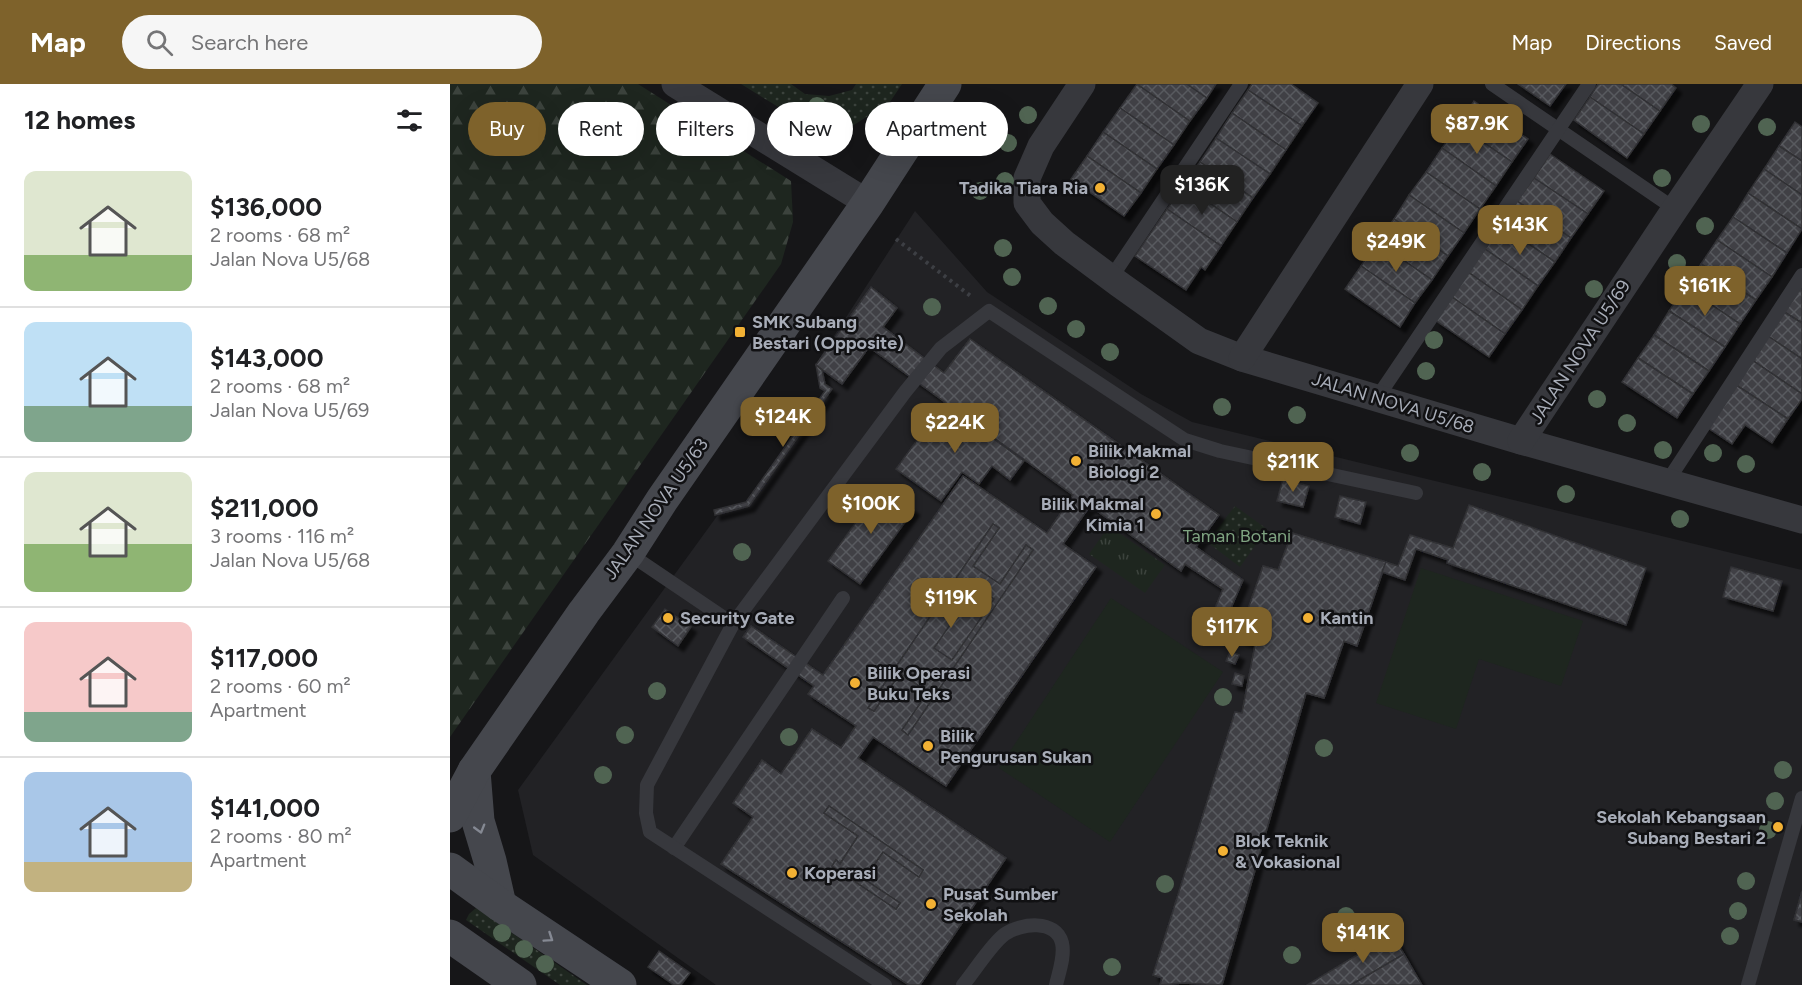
<!DOCTYPE html>
<html lang="en">
<head>
<meta charset="utf-8">
<style>
  body { margin:0; font-family:Figtree,sans-serif; background:#f6f6f6; color:#202124; height:100vh; display:flex; flex-direction:column; font-size:22px; white-space:nowrap }
  * { box-sizing:border-box; margin:0 }
  p { font-size:20px; color:#757577 }
  .icon { flex:none; width:33px; height:33px; fill:none; stroke:currentColor; stroke-width:2; stroke-linecap:round; stroke-linejoin:round }
  .map { position:relative; flex:1; overflow:hidden }
  .details { display:flex; flex-direction:column; background:#fff; width:450px }
  .details>* { flex:none }
  .guide { position:absolute; left:18px; top:18px; width:570px; height:54px; display:flex; gap:12px }
  .price { position:absolute; translate:-50% -51px; padding:0 14px; border-radius:12px; background:#7e622b; color:#fff; font-size:20px; line-height:39px; filter:drop-shadow(0 2px 3px #0008) }
  .price::after { content:''; position:absolute; left:50%; top:36px; width:18px; height:14px; margin-left:-9px; background:inherit; clip-path:polygon(0 0,100% 0,50% 100%) }
  .price.active { background:#222; color:#fff }
  ul { padding:0; list-style:none }
  li { display:flex; align-items:center; gap:18px; height:150px; padding:0 24px }
  li+li { border-top:2px solid #e0e0e0 }
  li span { display:grid; place-items:center; flex:none; width:168px; height:120px; border-radius:12px; color:#555 }
  li>.icon { margin-inline-start:auto }
  span .icon { width:72px; height:72px; fill:#fffc; stroke-width:1 }
  li b { font-size:26px }
  h2 { display:flex; justify-content:space-between; align-items:center; height:72px; padding:0 24px; font-size:26px }
  .chip { padding:0 21px; border-radius:27px; background:#fff; box-shadow:0 6px 24px #0002; font-size:21px; line-height:54px }
  .chip.active { background:#7e622b; color:#fff }
  header { display:flex; align-items:center; gap:36px; box-sizing:border-box; height:84px; padding:0 30px; background:#7e622b; color:#fff }
  header strong { font-size:28px }
  nav { display:flex; gap:33px; margin-inline-start:auto; font-size:21px }
  .search { width:420px; height:54px; background:#f6f6f6; display:flex; align-items:center; gap:15px; box-sizing:border-box; padding:0 21px; border-radius:33px; color:#757577; font-size:22px }
  main { display:flex; flex:1; min-height:0 }
  .map>svg:first-child { display:block }
  .built { fill:#222225 }
  .grass { fill:url(#grass-dots) }
  .forest { fill:url(#forest-firs) }
  .park { fill:url(#park-tufts) }
  .pitch { fill:#1e261f }
  .building { fill:url(#building-cross-hatch); stroke:#303034; stroke-width:1.5; filter:url(#shadow) }
  .lines { fill:none; stroke-linecap:round; stroke-linejoin:round }
  .path { stroke:#3d3f44; stroke-width:4; stroke-dasharray:3 4.5; stroke-linecap:butt }
  .lane { stroke:#37383d; stroke-width:14 }
  .street { stroke:#37383d; stroke-width:27 }
  .secondary { stroke:#45474d; stroke-width:33 }
  .tree { fill:#506452 }
  .oneway { stroke:#858993 }
  .poi-dot { fill:#f2b134; stroke:#111113; stroke-width:2 }
  .labels { text-anchor:middle; stroke-width:5; stroke-linejoin:round; paint-order:stroke }
  .poi-label { font-size:18px; font-weight:bold; fill:#a8adb8; stroke:#111113; text-anchor:start }
  .street-label { font-size:18px; fill:#a8adb8; stroke:#111113 }
  .park-label { font-size:18px; fill:#7fa381; stroke:#111113 }
</style>
</head>
<body>
<header>
<strong>Map</strong>
<div class="search"><svg class="icon" aria-label="search" viewBox="0 0 24 24"><circle cx="10" cy="10" r="6"/><path d="M15 15l6 6"/></svg>Search here</div>
<nav><a>Map</a><a>Directions</a><a>Saved</a></nav>
</header>
<main>
<section class="details">
<h2>12 homes<svg class="icon" aria-label="filters" viewBox="0 0 24 24"><path d="M4 7h16M4 17h16"/><circle cx="9" cy="7" r="2"/><circle cx="15" cy="17" r="2"/></svg></h2>
<ul>
<li><span style="background:linear-gradient(#dfe7d0 70%,#8fb573 0)"><svg class="icon" aria-label="home" viewBox="0 0 24 24"><path d="M3 11l9-7 9 7M6 9v11h12V9"/></svg></span><div><b>$136,000</b><p>2 rooms · 68 m²</p><p>Jalan Nova U5/68</p></div></li>
<li><span style="background:linear-gradient(#bfe0f5 70%,#7fa58c 0)"><svg class="icon" aria-label="home" viewBox="0 0 24 24"><path d="M3 11l9-7 9 7M6 9v11h12V9"/></svg></span><div><b>$143,000</b><p>2 rooms · 68 m²</p><p>Jalan Nova U5/69</p></div></li>
<li><span style="background:linear-gradient(#dfe7d0 60%,#8fb573 0)"><svg class="icon" aria-label="home" viewBox="0 0 24 24"><path d="M3 11l9-7 9 7M6 9v11h12V9"/></svg></span><div><b>$211,000</b><p>3 rooms · 116 m²</p><p>Jalan Nova U5/68</p></div></li>
<li><span style="background:linear-gradient(#f6c9c9 75%,#7fa58c 0)"><svg class="icon" aria-label="home" viewBox="0 0 24 24"><path d="M3 11l9-7 9 7M6 9v11h12V9"/></svg></span><div><b>$117,000</b><p>2 rooms · 60 m²</p><p>Apartment</p></div></li>
<li><span style="background:linear-gradient(#a9c7e8 75%,#c2b280 0)"><svg class="icon" aria-label="home" viewBox="0 0 24 24"><path d="M3 11l9-7 9 7M6 9v11h12V9"/></svg></span><div><b>$141,000</b><p>2 rooms · 80 m²</p><p>Apartment</p></div></li>
</ul>
</section>
<div class="map">
<svg width="1352" height="901" viewBox="0 0 1352 901">
  <defs>
    <pattern id="grass-dots" width="8" height="8" patternUnits="userSpaceOnUse" patternTransform="scale(1.5)"><rect width="8" height="8" fill="#1e261f"/><path d="M2 2h.1M6 6h.1" fill="none" stroke="#3c433d" stroke-width="1.8" stroke-linecap="round"/></pattern>
    <pattern id="forest-firs" width="22" height="20" patternUnits="userSpaceOnUse" patternTransform="scale(1.5)"><rect width="22" height="20" fill="#1e261f"/><path d="M5 1l3.5 6h-7zM16 11l3.5 6h-7z" fill="#3c433d"/></pattern>
    <pattern id="park-tufts" width="24" height="20" patternUnits="userSpaceOnUse" patternTransform="scale(1.5)"><rect width="24" height="20" fill="#1e261f"/><path d="M3 7l-1-3M5 7V3M7 7l1-3M15 17l-1-3M17 17v-4M19 17l1-3" fill="none" stroke="#3c433d"/></pattern>
    <pattern id="building-cross-hatch" width="8" height="8" patternUnits="userSpaceOnUse" patternTransform="scale(1.5)"><rect width="8" height="8" fill="#404145"/><path d="M0 0l8 8M0 8l8-8" fill="none" stroke="#595a5e"/></pattern>
    <filter id="shadow"><feDropShadow dx="5.5" dy="5.5" stdDeviation="1.5" flood-color="#0009"/></filter>
  </defs>
  <rect width="100%" height="100%" fill="#161618"/>
  <!-- built -->
  <path class="built" d="M465,127l72,81 154,102 51,28 610,148v415h-1086l-183,-130 -15,-65 202,-278 28,-7 78,-112 -7,-34z"/>
  <!-- grass -->
  <g class="grass">
    <path d="M291,0h50l14,10 24,2 23,-6 4,-6h46l-12,18 -44,28 -22,5z"/>
    <path d="M785,422l32,23 -27,38 -33,-25z"/>
    <path d="M26,824l111,77h-27l-94,-65 3,-6z"/>
  </g>
  <!-- forest -->
  <path class="forest" d="M0,0h188l153,97 2,41 -12,42 -331,473z"/>
  <!-- park -->
  <path class="park" d="M659,442l56,39 -20,28 -56,-39z"/>
  <!-- pitch -->
  <g class="pitch">
    <path d="M971,484l162,53 -22,65 -82,-27 -23,70 -80,-26z"/>
    <path d="M661,514l112,74 -113,170 -111,-74z"/>
  </g>
  <!-- building -->
  <g class="building">
    <path d="M687,0l53,37 -16,24 -54,-37z"/>
    <path d="M687,0h50l20,14 -17,23z"/>
    <path d="M737,0h29l-9,14z"/>
    <path d="M802,0h39l27,19 -16,23 -54,-36z"/>
    <path d="M1068,0h48l-16,22z"/>
    <path d="M1148,0h23l39,27 -16,23 -54,-37z"/>
    <path d="M1171,0h50l5,4 -16,23z"/>
    <path d="M798,6l54,36 -16,24 -54,-37z"/>
    <path d="M1140,13l54,37 -17,24 -53,-38z"/>
    <path d="M1024,17l54,38 -16,23 -54,-37z"/>
    <path d="M670,24l54,37 -17,24 -54,-37z"/>
    <path d="M782,29l54,37 -16,24 -54,-36z"/>
    <path d="M1345,38l7,5v34l-23,-15z"/>
    <path d="M1008,41l54,37 -16,24 -54,-38z"/>
    <path d="M653,48l54,37 -16,24 -54,-37z"/>
    <path d="M766,54l54,36 -17,24 -53,-36z"/>
    <path d="M1329,62l23,15v34l-38,-26z"/>
    <path d="M992,64l54,38 -16,23 -54,-37z"/>
    <path d="M1100,70l54,37 -16,23 -54,-36z"/>
    <path d="M637,72l54,37 -17,23 -53,-37z"/>
    <path d="M750,78l53,36 -16,24 -54,-37z"/>
    <path d="M1314,85l38,26v34l-54,-36z"/>
    <path d="M976,88l54,37 -16,24 -55,-38z"/>
    <path d="M1084,94l54,36 -17,24 -54,-37z"/>
    <path d="M733,101l54,37 -16,24 -54,-37z"/>
    <path d="M1298,109l54,36 -15,24 -54,-36z"/>
    <path d="M959,111l55,38 -16,23 -54,-37z"/>
    <path d="M1067,117l54,37 -16,24 -54,-37z"/>
    <path d="M717,125l54,37 -16,24 -4,-3 -15,23 -51,-34z"/>
    <path d="M1283,133l54,36 -15,24 -55,-37z"/>
    <path d="M944,135l54,37 -16,24 -55,-38z"/>
    <path d="M1051,141l54,37 -17,24 -53,-37z"/>
    <path d="M1267,156l55,37 -16,23 -55,-36z"/>
    <path d="M927,158l55,38 -17,23 -54,-37z"/>
    <path d="M1035,165l53,37 -16,24 -54,-38z"/>
    <path d="M1251,180l55,36 -16,24 -55,-37z"/>
    <path d="M911,182l54,37 -15,24 -55,-38z"/>
    <path d="M1018,188l54,38 -17,24 -53,-37z"/>
    <path d="M1348,202l4,3v34l-21,-13z"/>
    <path d="M421,203l26,21 -14,19 61,46 26,-34 249,176 -23,32 47,33 -15,35 33,15 4,-10 -18,-8 16,-46 15,4 14,-37 94,29 -29,84 -13,-5 -20,57 -18,-5 -84,292 -39,-2 -23,2 2,-7 -9,-3 82,-263 7,1 13,-68 -47,-20 15,-36 -38,-25 -4,7 -91,-65 -27,38 33,23 -150,219 -73,-49 -15,21 148,100 -86,127h-11l-188,-121 32,-47 -20,-14 29,-43 19,14 31,-45 29,19 15,-22 -48,-32 6,-8 -71,-49 8,-11 72,49 140,-199 84,57 26,-38 -204,-148 -27,37 -26,-19z"/>
    <path d="M421,203l26,21 -14,19 61,46 26,-34 249,176 -23,32 47,33 -15,35 33,15 4,-10 -18,-8 16,-46 15,4 14,-37 94,29 -29,84 -13,-5 -20,57 -18,-5 -84,292 -39,-2 -23,2 2,-7 -9,-3 82,-263 7,1 13,-68 -47,-20 15,-36 -38,-25 -4,7 -91,-65 -27,38 33,23 -150,219 -73,-49 -15,21 148,100 -86,127h-11l-188,-121 32,-47 -20,-14 29,-43 19,14 31,-45 29,19 15,-22 -48,-32 6,-8 -71,-49 8,-11 72,49 140,-199 84,57 26,-38 -204,-148 -27,37 -26,-19z"/>
    <path d="M1235,203l55,37 -15,23 -56,-36z"/>
    <path d="M1002,213l53,37 -16,23 -54,-37z"/>
    <path d="M1331,226l21,13v36l-37,-25z"/>
    <path d="M1219,227l56,36 -16,24 -55,-36z"/>
    <path d="M1315,250l37,25v35l-53,-36z"/>
    <path d="M1204,251l55,36 -16,23 -55,-36z"/>
    <path d="M1188,274l55,36 -16,24 -55,-36z"/>
    <path d="M1299,274l53,36v5l-14,20 -55,-36z"/>
    <path d="M366,281l6,5 3,14 7,5 -83,117 -34,9 -1,-5 32,-8 79,-111 -5,-3z"/>
    <path d="M1283,299l55,36 -16,24 -27,-18 -13,19 -27,-18z"/>
    <path d="M494,319l80,58 -14,19 -18,-14 -13,18 -17,-12 -21,29 -45,-32z"/>
    <path d="M833,395l26,7 -6,21 -26,-6z"/>
    <path d="M432,402l32,24 -54,74 -32,-23z"/>
    <path d="M890,412l26,6 -6,22 -25,-7z"/>
    <path d="M1019,421l177,63 -20,57 -179,-62 1,-3 -32,-11 -11,31 -23,-8 4,-10 12,4 12,-31 43,13z"/>
    <path d="M543,440l6,4 -26,38 27,18 26,-39 7,5 -125,185 -6,-5 26,-38 -28,-19 -26,38 -6,-3z"/>
    <path d="M543,440l6,4 -26,38 27,18 26,-39 7,5 -125,185 -6,-5 26,-38 -28,-19 -26,38 -6,-3z"/>
    <path d="M1281,483l51,14 -9,30 -50,-14z"/>
    <path d="M526,503l18,12 -42,61 -18,-12z"/>
    <path d="M215,525l26,18 -13,19 -26,-19z"/>
    <path d="M780,567l9,4 -4,9 -9,-3z"/>
    <path d="M785,589l9,3 -2,10 -10,-2z"/>
    <path d="M379,722l94,64 -4,7 -36,-25 -19,27 36,24 -4,6 -64,-43 4,-6 4,4 18,-28 -34,-23z"/>
    <path d="M379,722l94,64 -4,7 -36,-25 -19,27 36,24 -4,6 -64,-43 4,-6 4,4 18,-28 -34,-23z"/>
    <path d="M1352,807v31l-8,-2z"/>
    <path d="M1352,807v31l-8,-2z"/>
    <path d="M942,850l12,20 -53,31h-44z"/>
    <path d="M209,867l31,22 -9,12h-7l-26,-18z"/>
    <path d="M954,870l18,31h-71z"/>
  </g>
  <g class="lines">
    <!-- path -->
    <path class="path" d="M446,155l76,58"/>
    <!-- lane -->
    <g class="lane">
      <path d="M1042,0l183,125"/>
      <path d="M661,194l130,-194"/>
      <path d="M927,314l212,-314"/>
      <path d="M1217,398l135,-207"/>
      <path d="M178,469l105,71"/>
      <path d="M224,764l169,-250"/>
      <path d="M435,901l-235,-153 -4,-19 1,-28 86,-161 172,-232 36,-44 48,-37 196,129 35,11 196,42"/>
      <path d="M513,901c11,-13 29,-42 42,-51 16,-11 51,-15 57,9 3,13 -3,29 -6,42"/>
      <path d="M1298,901l54,-187"/>
    </g>
    <!-- street -->
    <g class="street">
      <path d="M225,0l193,119"/>
      <path d="M632,0l-41,62 -14,32v25l15,20 22,20 55,41 80,57 43,17 279,83 281,79"/>
      <path d="M792,274l178,-274"/>
      <path d="M1071,357l154,-232 85,-125"/>
    </g>
    <!-- secondary -->
    <g class="secondary">
      <path d="M24,687l4,50 12,40 10,44"/>
      <path d="M0,732l24,-45 110,-159 44,-59 34,-53 206,-297 77,-119"/>
      <path d="M0,785l50,36 120,80"/>
      <path d="M0,852l70,49"/>
    </g>
  </g>
  <!-- trees -->
  <g class="tree">
    <circle cx="367" cy="22" r="9"/>
    <circle cx="578" cy="31" r="9"/>
    <circle cx="1251" cy="40" r="9"/>
    <circle cx="1317" cy="43" r="9"/>
    <circle cx="558" cy="59" r="9"/>
    <circle cx="1212" cy="94" r="9"/>
    <circle cx="555" cy="97" r="9"/>
    <circle cx="530" cy="107" r="9"/>
    <circle cx="1255" cy="142" r="9"/>
    <circle cx="553" cy="164" r="9"/>
    <circle cx="1227" cy="179" r="9"/>
    <circle cx="562" cy="193" r="9"/>
    <circle cx="1144" cy="205" r="9"/>
    <circle cx="598" cy="222" r="9"/>
    <circle cx="482" cy="223" r="9"/>
    <circle cx="626" cy="245" r="9"/>
    <circle cx="984" cy="256" r="9"/>
    <circle cx="660" cy="268" r="9"/>
    <circle cx="976" cy="287" r="9"/>
    <circle cx="1147" cy="315" r="9"/>
    <circle cx="772" cy="323" r="9"/>
    <circle cx="847" cy="331" r="9"/>
    <circle cx="1177" cy="339" r="9"/>
    <circle cx="1213" cy="366" r="9"/>
    <circle cx="960" cy="369" r="9"/>
    <circle cx="1263" cy="369" r="9"/>
    <circle cx="1296" cy="380" r="9"/>
    <circle cx="1032" cy="388" r="9"/>
    <circle cx="1116" cy="410" r="9"/>
    <circle cx="1230" cy="435" r="9"/>
    <circle cx="292" cy="468" r="9"/>
    <circle cx="207" cy="607" r="9"/>
    <circle cx="773" cy="613" r="9"/>
    <circle cx="175" cy="651" r="9"/>
    <circle cx="339" cy="653" r="9"/>
    <circle cx="874" cy="664" r="9"/>
    <circle cx="1333" cy="686" r="9"/>
    <circle cx="153" cy="691" r="9"/>
    <circle cx="1325" cy="717" r="9"/>
    <circle cx="1318" cy="746" r="9"/>
    <circle cx="1296" cy="797" r="9"/>
    <circle cx="715" cy="800" r="9"/>
    <circle cx="1288" cy="827" r="9"/>
    <circle cx="896" cy="832" r="9"/>
    <circle cx="52" cy="849" r="9"/>
    <circle cx="1280" cy="852" r="9"/>
    <circle cx="74" cy="865" r="9"/>
    <circle cx="842" cy="871" r="9"/>
    <circle cx="95" cy="880" r="9"/>
    <circle cx="662" cy="883" r="9"/>
  </g>
  <!-- one-way arrows -->
  <defs><path id="oneway-chevron" d="M-2-3.5L2.5 0L-2 3.5" fill="none" stroke-width="1.6" stroke-linecap="round" stroke-linejoin="round" transform="scale(1.5)"/></defs>
  <g class="oneway">
    <use href="#oneway-chevron" transform="translate(30 745) rotate(74)"/>
    <use href="#oneway-chevron" transform="translate(99 854) rotate(34)"/>
  </g>
  <!-- markers -->
  <g class="poi-dot">
    <circle cx="650" cy="104" r="6"/>
    <rect x="284" y="242" width="12" height="12" rx="3"/>
    <circle cx="626" cy="377" r="6"/>
    <circle cx="706" cy="430" r="6"/>
    <circle cx="218" cy="534" r="6"/>
    <circle cx="858" cy="534" r="6"/>
    <circle cx="405" cy="599" r="6"/>
    <circle cx="478" cy="662" r="6"/>
    <circle cx="1328" cy="743" r="6"/>
    <circle cx="773" cy="767" r="6"/>
    <circle cx="342" cy="789" r="6"/>
    <circle cx="481" cy="820" r="6"/>
  </g>
  <g class="labels">
    <!-- poi labels -->
    <g class="poi-label">
      <text x="638" y="110" text-anchor="end">Tadika Tiara Ria</text>
      <text x="302" y="244">SMK Subang<tspan x="302" dy="21">Bestari (Opposite)</tspan></text>
      <text x="638" y="373">Bilik Makmal<tspan x="638" dy="21">Biologi 2</tspan></text>
      <text x="694" y="426" text-anchor="end">Bilik Makmal<tspan x="694" dy="21">Kimia 1</tspan></text>
      <text x="230" y="540">Security Gate</text>
      <text x="870" y="540">Kantin</text>
      <text x="417" y="595">Bilik Operasi<tspan x="417" dy="21">Buku Teks</tspan></text>
      <text x="490" y="658">Bilik<tspan x="490" dy="21">Pengurusan Sukan</tspan></text>
      <text x="1316" y="739" text-anchor="end">Sekolah Kebangsaan<tspan x="1316" dy="21">Subang Bestari 2</tspan></text>
      <text x="785" y="763">Blok Teknik<tspan x="785" dy="21">&amp; Vokasional</tspan></text>
      <text x="354" y="795">Koperasi</text>
      <text x="493" y="816">Pusat Sumber<tspan x="493" dy="21">Sekolah</tspan></text>
    </g>
    <!-- street labels -->
    <g class="street-label">
      <text transform="translate(1130 268) rotate(-57)" y="6">JALAN NOVA U5/69</text>
      <text transform="translate(943 319) rotate(17)" y="6">JALAN NOVA U5/68</text>
      <text transform="translate(206 425) rotate(-55)" y="6">JALAN NOVA U5/63</text>
    </g>
    <!-- park labels -->
    <g class="park-label">
      <text x="787" y="458">Taman Botani</text>
    </g>
  </g>
</svg>
<b class="price" style="left:1027px;top:71px">$87.9K</b>
<b class="price active" style="left:752px;top:132px">$136K</b>
<b class="price" style="left:1070px;top:172px">$143K</b>
<b class="price" style="left:946px;top:189px">$249K</b>
<b class="price" style="left:1255px;top:233px">$161K</b>
<b class="price" style="left:333px;top:364px">$124K</b>
<b class="price" style="left:505px;top:370px">$224K</b>
<b class="price" style="left:843px;top:409px">$211K</b>
<b class="price" style="left:421px;top:451px">$100K</b>
<b class="price" style="left:501px;top:545px">$119K</b>
<b class="price" style="left:782px;top:574px">$117K</b>
<b class="price" style="left:913px;top:880px">$141K</b>
<div class="guide">
<a class="chip active">Buy</a>
<a class="chip">Rent</a>
<a class="chip">Filters</a>
<a class="chip">New</a>
<a class="chip">Apartment</a>
</div>
</div>
</main>
</body>
</html>
